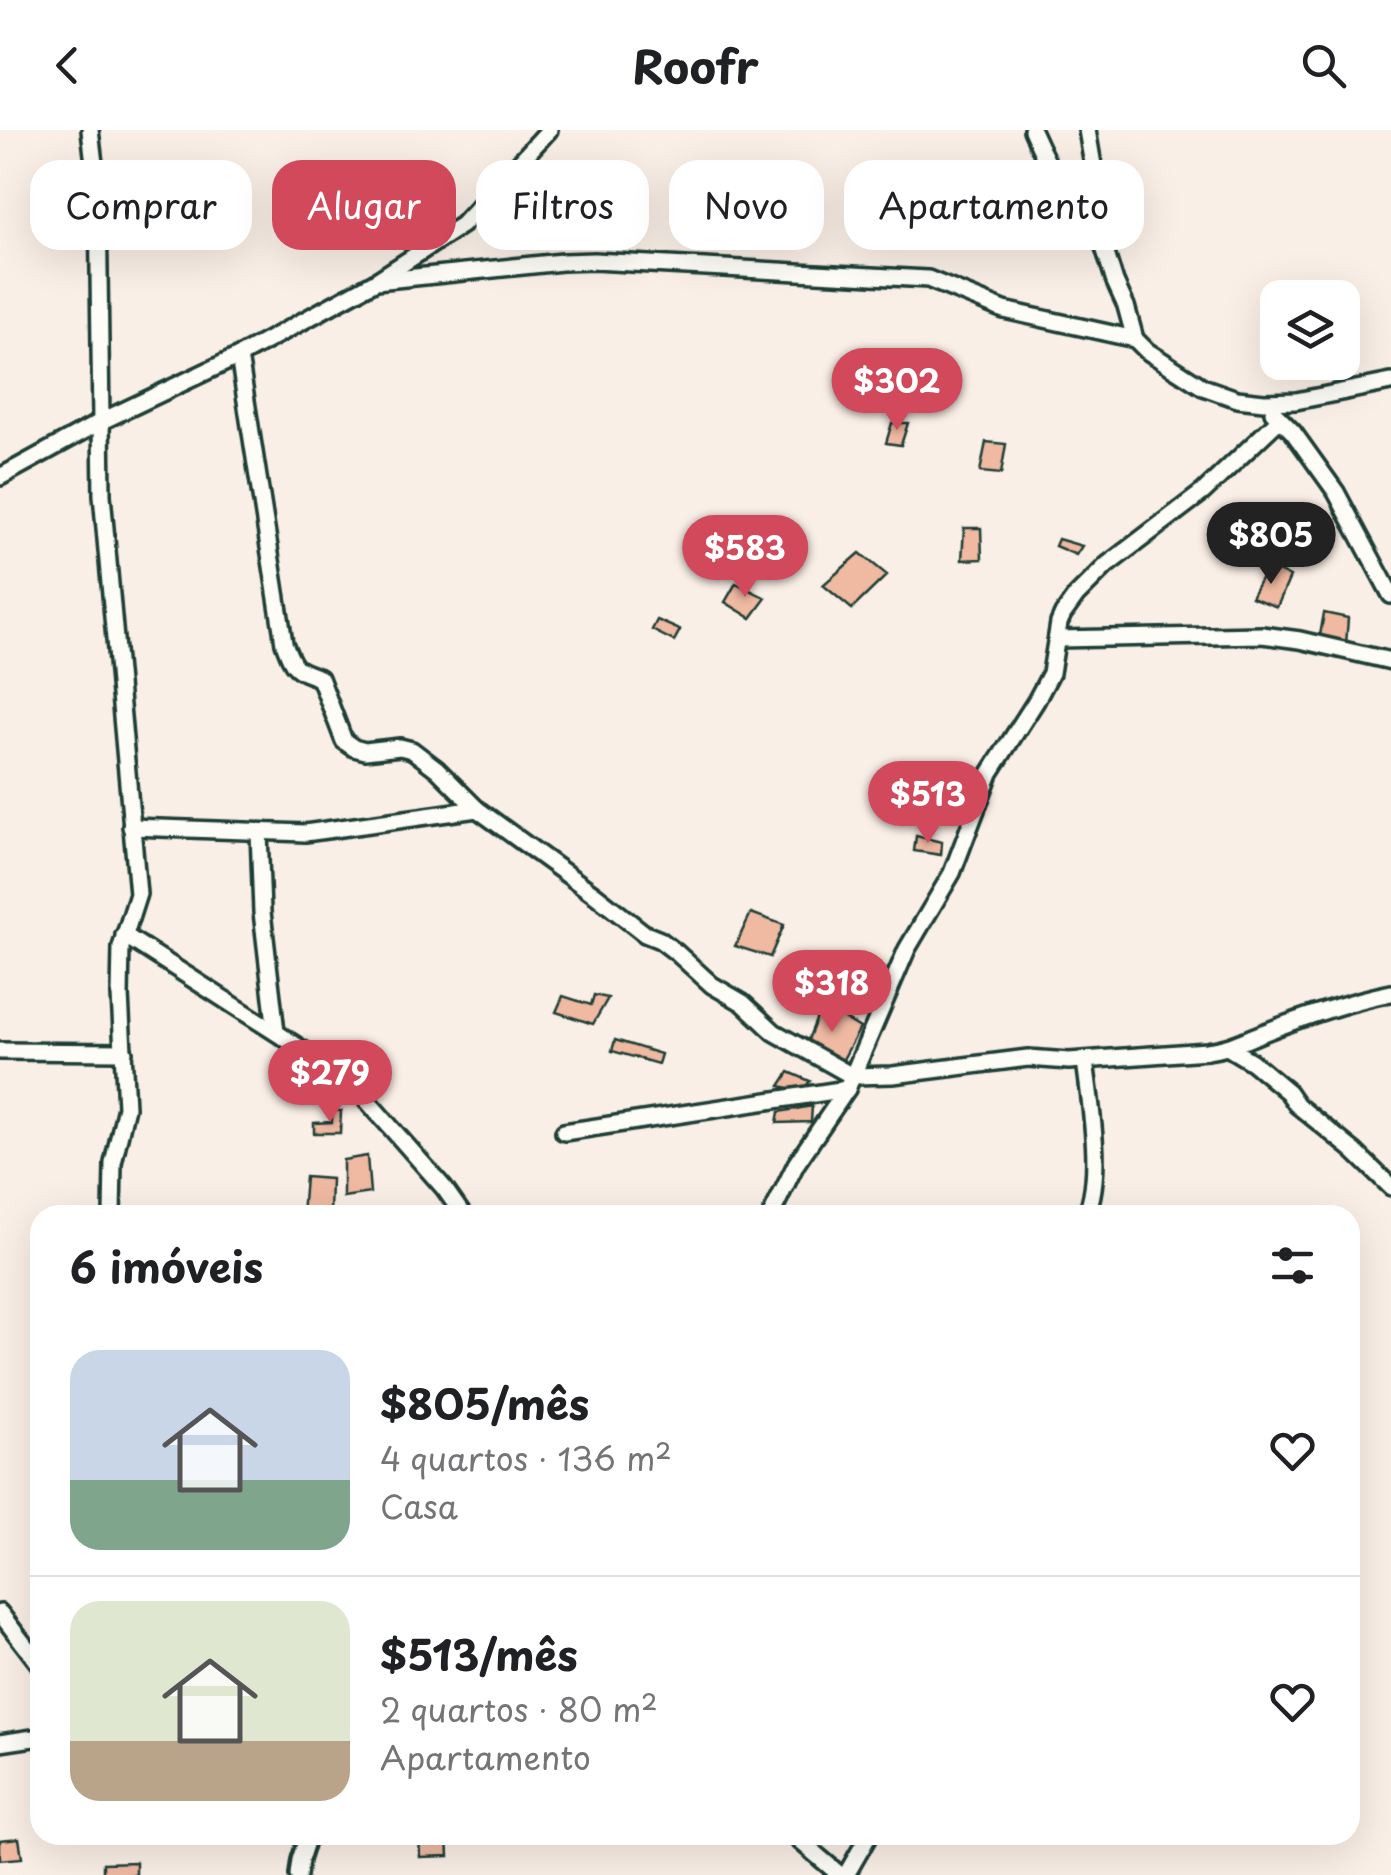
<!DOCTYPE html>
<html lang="pt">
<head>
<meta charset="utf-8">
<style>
  body { margin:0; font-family:"Playpen Sans",sans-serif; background:#f6f6f6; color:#202124; height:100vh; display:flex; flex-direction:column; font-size:38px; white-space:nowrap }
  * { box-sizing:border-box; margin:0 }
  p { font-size:32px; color:#757577 }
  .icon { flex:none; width:55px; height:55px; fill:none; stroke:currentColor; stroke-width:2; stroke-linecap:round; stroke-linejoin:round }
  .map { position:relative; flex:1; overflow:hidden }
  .sheet { position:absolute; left:30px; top:1075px; width:1330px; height:640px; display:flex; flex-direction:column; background:#fff; border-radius:30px; box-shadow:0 10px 40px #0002 }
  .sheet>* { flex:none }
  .guide { position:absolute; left:30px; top:30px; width:1332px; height:90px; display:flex; gap:20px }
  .fabs { position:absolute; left:1260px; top:150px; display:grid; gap:20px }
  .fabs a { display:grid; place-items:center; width:100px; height:100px; border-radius:20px; background:#fff; box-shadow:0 10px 40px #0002; font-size:50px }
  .price { position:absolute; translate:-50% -85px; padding:0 22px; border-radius:35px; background:#d1495b; color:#fff; font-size:32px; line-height:65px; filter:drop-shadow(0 2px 5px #0008) }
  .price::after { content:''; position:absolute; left:50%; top:60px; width:30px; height:22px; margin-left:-15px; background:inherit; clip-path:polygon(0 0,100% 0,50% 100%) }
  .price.on { background:#222; color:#fff }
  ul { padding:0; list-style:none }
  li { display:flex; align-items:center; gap:30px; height:250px; padding:0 40px }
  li+li { border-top:2px solid #e0e0e0 }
  li span { display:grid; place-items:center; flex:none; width:280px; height:200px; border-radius:30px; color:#555 }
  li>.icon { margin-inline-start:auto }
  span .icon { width:120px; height:120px; fill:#fffc; stroke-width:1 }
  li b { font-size:42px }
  h2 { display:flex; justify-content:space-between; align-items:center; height:120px; padding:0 40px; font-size:42px }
  .pill { padding:0 35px; border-radius:30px; background:#fff; box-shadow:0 10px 40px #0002; font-size:35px; line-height:90px }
  .pill.on { background:#d1495b; color:#fff }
  header { display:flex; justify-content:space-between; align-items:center; height:130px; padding:0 40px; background:#fff; font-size:45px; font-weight:700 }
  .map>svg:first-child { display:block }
  .building { fill:#efb9a2; stroke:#1f3d34; stroke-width:2.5 }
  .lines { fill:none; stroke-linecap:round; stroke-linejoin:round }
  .street-casing { stroke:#1f3d34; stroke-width:22 }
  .street { stroke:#fdfcf7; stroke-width:15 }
</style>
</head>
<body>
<header><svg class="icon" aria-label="back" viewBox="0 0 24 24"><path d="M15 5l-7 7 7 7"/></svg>Roofr<svg class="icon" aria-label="search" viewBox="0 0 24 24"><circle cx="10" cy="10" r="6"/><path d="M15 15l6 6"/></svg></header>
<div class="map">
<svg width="1391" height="1745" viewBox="0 0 1391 1745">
  <rect width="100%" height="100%" fill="#faefe6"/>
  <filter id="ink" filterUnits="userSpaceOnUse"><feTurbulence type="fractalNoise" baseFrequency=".01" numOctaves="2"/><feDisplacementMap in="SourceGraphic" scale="20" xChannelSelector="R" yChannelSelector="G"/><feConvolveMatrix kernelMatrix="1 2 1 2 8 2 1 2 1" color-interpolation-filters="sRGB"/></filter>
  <g filter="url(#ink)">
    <!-- building -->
    <g class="building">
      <path d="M892,293h16l-7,22 -15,-2z"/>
      <path d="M986,312l20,2 -5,30 -21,-2z"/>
      <path d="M964,398h17l1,31 -20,1z"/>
      <path d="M1058,409l24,7 -6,9 -21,-9z"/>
      <path d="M700,423l25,8 -8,15 -23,-13z"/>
      <path d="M860,423l27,22 -35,34 -29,-24z"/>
      <path d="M1268,436l22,11 -13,30 -26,-10z"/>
      <path d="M736,453l30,15 -15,20 -26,-16z"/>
      <path d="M1324,483l24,5 -2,27 -27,-4z"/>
      <path d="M657,490l23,10 -6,11 -22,-11z"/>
      <path d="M916,706l26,6 -1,13 -27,-4z"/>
      <path d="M751,783l33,12 -14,32 -35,-11z"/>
      <path d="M866,835l21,5 -10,20 -19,-6z"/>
      <path d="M594,865l14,3 -15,26 -37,-12 7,-16 28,9z"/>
      <path d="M822,875l38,23 -19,35 -36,-16z"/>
      <path d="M615,910l46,14 -3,10 -46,-13z"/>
      <path d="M290,929l34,4 -11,42 -33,-9z"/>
      <path d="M789,942l21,9 -8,10 -22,-5z"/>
      <path d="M812,976l-1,16 -34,1 2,-11z"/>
      <path d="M332,980l9,1 -1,22h-26v-10l18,-1z"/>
      <path d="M367,1026l3,37 -27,4v-37z"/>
      <path d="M305,1047l26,2 -1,36h-28z"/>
      <path d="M419,1705h29l1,21 -29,1z"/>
      <path d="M19,1708l3,20 -22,2v-20z"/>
      <path d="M136,1732v13h-33v-12z"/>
    </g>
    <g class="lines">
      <defs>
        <g id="street">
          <path d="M90,0l8,67 4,298 36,399 -17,53 -1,48 6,112 -13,56 -1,52"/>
          <path d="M1032,0c9,20 18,41 31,59 12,17 28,26 37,46"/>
          <path d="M1087,0l12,70 3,41 13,41 11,24 9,33 12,12 56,36 34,12 27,3 32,-1 95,-19"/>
          <path d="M376,151l186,-19 32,-1 334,18 76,31 131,29"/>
          <path d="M239,226l45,287c10,26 10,26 36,35l24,63 10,7 11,3 35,-4 12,3 25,19 40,40 117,85 51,40 15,6 17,13 35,32 31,18 31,29 78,44 41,-1 135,-17 41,3 138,-10c23,-3 33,-9 53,-17 43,-17 87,-32 131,-41"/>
          <path d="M1273,282l20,20 43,60 55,103"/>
          <path d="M0,347l102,-56 137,-65 137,-75 86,-56 87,-95"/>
          <path d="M1057,509l205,-4 38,5 91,21"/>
          <path d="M131,697l174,6 172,-24"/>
          <path d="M259,702l3,80 14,120"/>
          <path d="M124,805l212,136 20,17 88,100 19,27"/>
          <path d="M1229,918l23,14 36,30 9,13 57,46 37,36"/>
          <path d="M0,921l124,1"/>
          <path d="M1085,930c5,45 19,113 1,155"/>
          <path d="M564,1002l283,-43"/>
          <path d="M771,1085l25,-51 51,-75 60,-140 45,-76 38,-100 46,-72 15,-28 8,-50 4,-9 13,-18 31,-31 96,-73 77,-73"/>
          <path d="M0,1483l40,52"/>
          <path d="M0,1613l40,-6"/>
          <path d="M793,1705l47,40"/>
          <path d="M298,1745l2,-15 8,-25"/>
          <path d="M846,1745l23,-40"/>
        </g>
      </defs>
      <!-- street casing -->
      <use href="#street" class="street-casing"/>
      <!-- street -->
      <use href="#street" class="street"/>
    </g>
  </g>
</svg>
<div class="fabs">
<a><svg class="icon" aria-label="layers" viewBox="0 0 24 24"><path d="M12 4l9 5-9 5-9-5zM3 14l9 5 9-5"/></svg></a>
</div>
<b class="price" style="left:897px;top:303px">$302</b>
<b class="price on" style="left:1271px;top:457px">$805</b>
<b class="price" style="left:745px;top:470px">$583</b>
<b class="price" style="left:928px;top:716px">$513</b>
<b class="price" style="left:832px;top:905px">$318</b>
<b class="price" style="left:330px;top:995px">$279</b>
<div class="guide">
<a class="pill">Comprar</a>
<a class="pill on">Alugar</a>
<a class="pill">Filtros</a>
<a class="pill">Novo</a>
<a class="pill">Apartamento</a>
</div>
<section class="sheet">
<h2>6 imóveis<svg class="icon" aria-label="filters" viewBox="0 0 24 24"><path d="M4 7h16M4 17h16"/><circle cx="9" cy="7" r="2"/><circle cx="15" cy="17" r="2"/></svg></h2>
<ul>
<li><span style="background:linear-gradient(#c9d6e8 65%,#7fa58c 0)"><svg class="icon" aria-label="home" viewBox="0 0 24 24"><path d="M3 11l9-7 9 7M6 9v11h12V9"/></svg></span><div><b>$805/mês</b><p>4 quartos · 136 m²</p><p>Casa</p></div><svg class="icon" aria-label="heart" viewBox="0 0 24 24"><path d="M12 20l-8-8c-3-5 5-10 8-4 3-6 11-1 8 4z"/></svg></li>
<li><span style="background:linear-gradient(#dfe7d0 70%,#b9a48a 0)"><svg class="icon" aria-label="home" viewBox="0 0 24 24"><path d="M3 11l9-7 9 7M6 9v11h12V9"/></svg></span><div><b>$513/mês</b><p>2 quartos · 80 m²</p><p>Apartamento</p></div><svg class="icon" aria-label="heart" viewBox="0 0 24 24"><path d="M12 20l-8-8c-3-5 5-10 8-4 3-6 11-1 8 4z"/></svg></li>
</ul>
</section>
</div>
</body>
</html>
